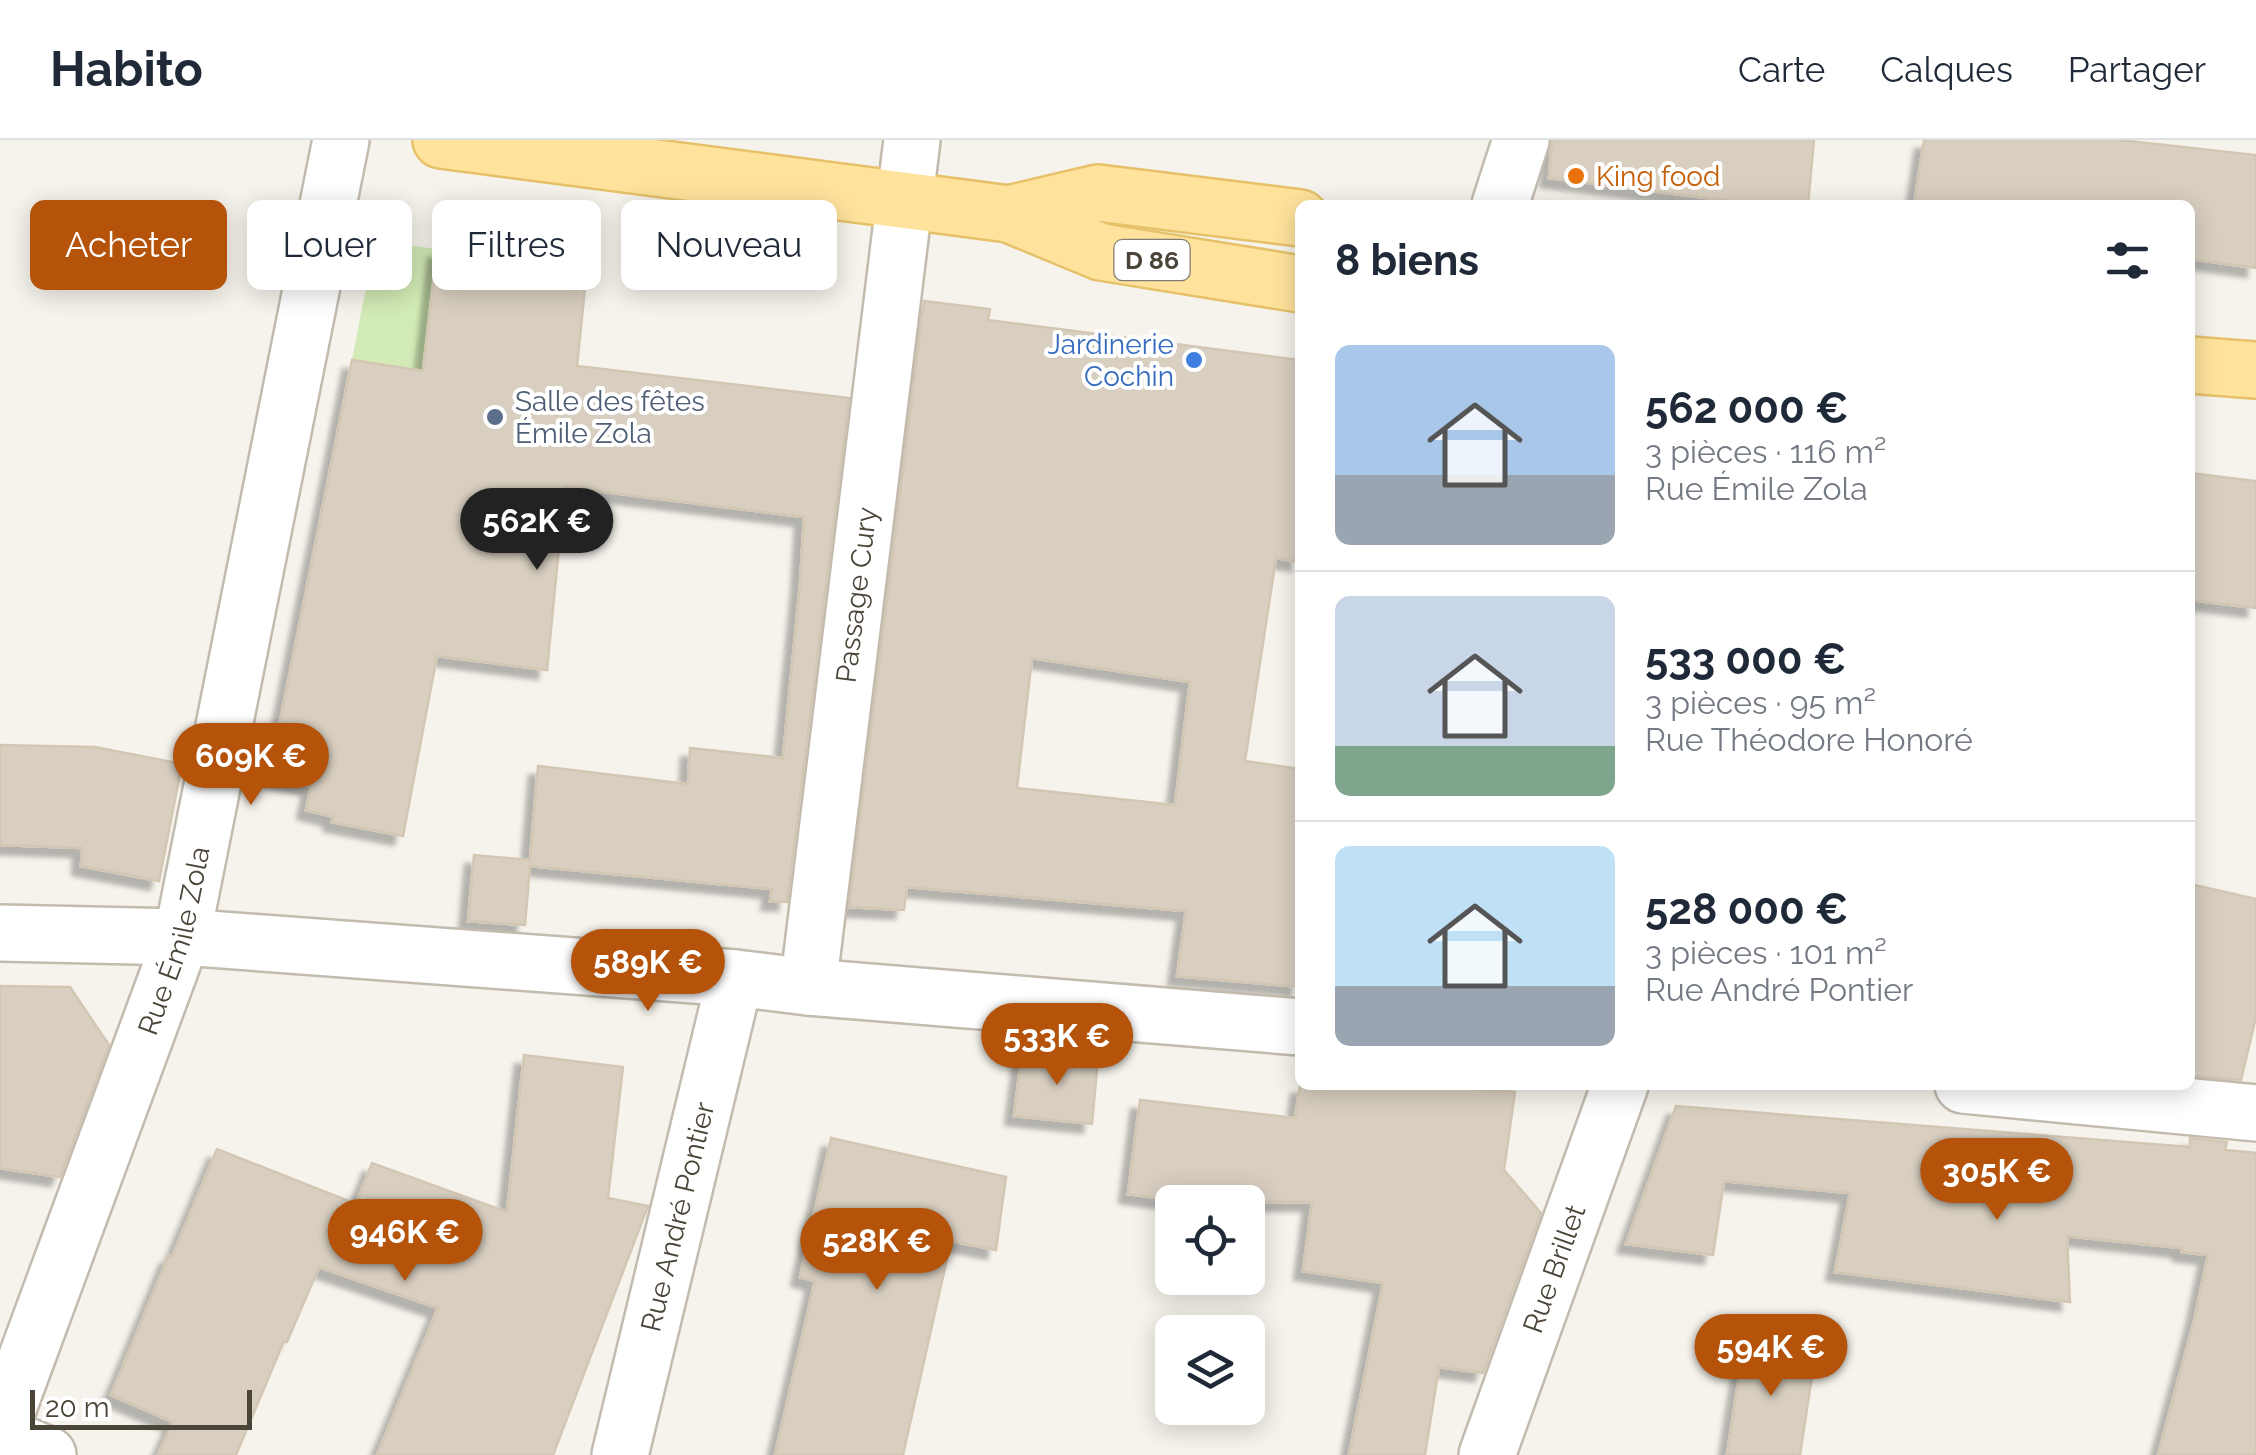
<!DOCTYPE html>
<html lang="fr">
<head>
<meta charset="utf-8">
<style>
  body { margin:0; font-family:Raleway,sans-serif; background:#f2f2f3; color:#1f2937; height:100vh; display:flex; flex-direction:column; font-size:38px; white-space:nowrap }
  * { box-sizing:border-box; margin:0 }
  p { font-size:32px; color:#747a83 }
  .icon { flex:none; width:55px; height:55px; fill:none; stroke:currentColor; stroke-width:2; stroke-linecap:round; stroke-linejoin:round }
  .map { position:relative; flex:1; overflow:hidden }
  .side { position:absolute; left:1295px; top:60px; width:900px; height:890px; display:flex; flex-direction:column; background:#fff; border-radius:15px; box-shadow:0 5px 25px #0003 }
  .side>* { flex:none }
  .banner { position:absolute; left:30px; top:60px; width:950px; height:90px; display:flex; gap:20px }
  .buttons { position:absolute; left:1155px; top:1045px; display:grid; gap:20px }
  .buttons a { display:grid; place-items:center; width:110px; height:110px; border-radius:15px; background:#fff; box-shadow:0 5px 25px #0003; font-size:50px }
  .scale { position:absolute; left:30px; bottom:25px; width:222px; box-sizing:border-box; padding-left:10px; border:5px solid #4b4439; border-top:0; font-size:28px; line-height:35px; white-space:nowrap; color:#4b4439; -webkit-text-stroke:8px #fff; paint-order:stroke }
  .price { position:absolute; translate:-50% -85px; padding:0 22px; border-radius:35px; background:#b45309; color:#fff; font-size:32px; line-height:65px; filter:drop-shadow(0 2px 5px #0008) }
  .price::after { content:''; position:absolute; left:50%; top:60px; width:30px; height:22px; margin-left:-15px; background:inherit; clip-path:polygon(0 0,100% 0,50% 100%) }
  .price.selected { background:#222; color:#fff }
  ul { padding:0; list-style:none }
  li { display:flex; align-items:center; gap:30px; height:250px; padding:0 40px }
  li+li { border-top:2px solid #e0e1e3 }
  li span { display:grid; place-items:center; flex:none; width:280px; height:200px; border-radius:15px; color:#555 }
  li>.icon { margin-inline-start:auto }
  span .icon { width:120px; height:120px; fill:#fffc; stroke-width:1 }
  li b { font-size:42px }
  h2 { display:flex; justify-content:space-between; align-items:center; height:120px; padding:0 40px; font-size:42px }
  .chip { padding:0 35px; border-radius:15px; background:#fff; box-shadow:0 5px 25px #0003; font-size:35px; line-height:90px }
  .chip.selected { background:#b45309; color:#fff }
  header { display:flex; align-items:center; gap:60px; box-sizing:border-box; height:140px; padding:0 50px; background:#fff; border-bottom:2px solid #e0e1e3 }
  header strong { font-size:48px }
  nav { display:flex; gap:55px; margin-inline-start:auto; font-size:35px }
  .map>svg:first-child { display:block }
  .green { fill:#d2eab5 }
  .building { fill:#d8cfc1; stroke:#d3c7b4; stroke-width:2.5; fill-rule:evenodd; filter:url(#shadow) }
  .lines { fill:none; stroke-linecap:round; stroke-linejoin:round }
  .minor-casing { stroke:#c2bbae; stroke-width:60 }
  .major-casing { stroke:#e6c16a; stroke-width:60 }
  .minor { stroke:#fff; stroke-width:55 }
  .major { stroke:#ffe39c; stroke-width:55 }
  .food-dot { fill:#e8710a; stroke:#fff; stroke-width:4 }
  .shop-dot { fill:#3f7fe0; stroke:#fff; stroke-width:4 }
  .service-dot { fill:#5c6f8a; stroke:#fff; stroke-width:4 }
  .labels { text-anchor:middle; stroke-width:8; stroke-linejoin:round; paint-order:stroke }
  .shield { fill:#fff; stroke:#817c74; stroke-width:2.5 }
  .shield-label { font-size:25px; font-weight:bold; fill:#4b4439 }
  .food-label { font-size:28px; fill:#c56008; stroke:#fff; text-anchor:start }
  .shop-label { font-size:28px; fill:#366cbe; stroke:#fff; text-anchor:end }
  .service-label { font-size:28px; fill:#4e5e75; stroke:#fff; text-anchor:start }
  .street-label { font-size:28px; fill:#4b4439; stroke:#fff }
</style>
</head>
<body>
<header>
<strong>Habito</strong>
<nav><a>Carte</a><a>Calques</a><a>Partager</a></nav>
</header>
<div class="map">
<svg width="2256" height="1315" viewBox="0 0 2256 1315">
  <defs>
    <filter id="shadow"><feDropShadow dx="-9" dy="9" stdDeviation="2.5" flood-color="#0004"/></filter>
  </defs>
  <rect width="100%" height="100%" fill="#f6f3ec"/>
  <!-- green -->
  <path class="green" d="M399,104l38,5 -13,122 -72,-11 19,-98z"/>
  <!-- building -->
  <g class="building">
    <path d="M1552,0h262l-6,65h-46l-213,-27z"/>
    <path d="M1924,0h196l136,15v113l-66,-9v-54h-276z"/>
    <path d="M437,109l150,19 -10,98 272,32 -62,504 -17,-1 2,-12 -242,-23 -5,59 -57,-4 6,-66 56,5 8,-94 150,18 2,-36 93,10 17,-173 4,-68 -239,-30 -18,183 -110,-14 -34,180 -71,-14 2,-5 -28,-7 5,-24 -42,-9 83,-417 71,11z"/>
    <path d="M924,161l66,8 -2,11 312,40v202l-24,-4 -31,203 55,8v218l-123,-11 9,-65 -279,-24 -3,23 -55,-3zM1032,518l158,24 -15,123 -158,-17z"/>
    <path d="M2190,333l66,8v127l-66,-8z"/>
    <path d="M0,605l95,2 87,17 -23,117 -78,-15 1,-18 -82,-3z"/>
    <path d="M2190,744l66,15v118l-15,63 -51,-5z"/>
    <path d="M0,846l70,1 39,58 -49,132 -60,-9z"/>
    <path d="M1022,912l76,7 -6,65 -78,-8z"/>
    <path d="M524,915l99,12 -15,131 40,8 -95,249h-176l61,-147 -119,-41 -32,75 -3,-1 -48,114h-78l15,-33 -62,-27 58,-140 3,2 45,-108 139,55 16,-41 135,49z"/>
    <path d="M1300,945h122l93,7 -11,78 37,43 -58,160 -44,-6 -14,88h-76l34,-172 -80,-12 9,-69h-127l-57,-8 12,-94 155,18z"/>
    <path d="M1676,966l514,41v-9l37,4 -2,8 31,3v302h-98l36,-134 14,-66 -26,-3 -1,-4 -114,-12 3,66 -235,-30 15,-79 -126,-12 -11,74 -87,-11z"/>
    <path d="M831,998l175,39 -10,73 -45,-9 -48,214h-128l40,-174 -15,-4z"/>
    <path d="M1745,1198l71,12 -16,105h-73z"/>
  </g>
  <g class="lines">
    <defs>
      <g id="minor">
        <path d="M1500,65l21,-65"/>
        <path d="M0,793l182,4 553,41 73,9 492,40"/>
        <path id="s1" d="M808,847l104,-847"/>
        <path d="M1963,945l293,28"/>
        <path id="s2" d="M0,1290l182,-493 159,-797"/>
        <path d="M0,1295l48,20"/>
        <path id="s3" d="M620,1315l115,-477"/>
        <path id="s4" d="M1487,1315l133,-370"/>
      </g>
      <g id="major">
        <path d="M441,0l568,74 92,38 199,32"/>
        <path d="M1009,74l89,-21 202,25"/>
        <path d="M2190,225l66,5"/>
      </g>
    </defs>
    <!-- minor casing -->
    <use href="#minor" class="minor-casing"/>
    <!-- major casing -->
    <use href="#major" class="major-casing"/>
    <!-- minor -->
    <use href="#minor" class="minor"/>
    <!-- major -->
    <use href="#major" class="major"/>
  </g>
  <!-- markers -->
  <circle class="food-dot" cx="1576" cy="36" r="10"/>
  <circle class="shop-dot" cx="1194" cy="220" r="10"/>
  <circle class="service-dot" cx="495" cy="277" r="10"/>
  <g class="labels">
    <!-- shield labels -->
    <rect class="shield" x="1114.5" y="100" width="75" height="40" rx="8"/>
    <g class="shield-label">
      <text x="1152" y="129">D 86</text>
    </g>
    <!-- food labels -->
    <g class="food-label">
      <text x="1596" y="46">King food</text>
    </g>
    <!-- shop labels -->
    <g class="shop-label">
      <text x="1174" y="214">Jardinerie<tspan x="1174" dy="32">Cochin</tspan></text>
    </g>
    <!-- service labels -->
    <g class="service-label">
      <text x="515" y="271">Salle des fêtes<tspan x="515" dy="32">Émile Zola</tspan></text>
    </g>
    <!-- street labels -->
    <g class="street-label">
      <text dy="10" stroke="none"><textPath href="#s1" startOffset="395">Passage Cury</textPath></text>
      <text dy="10" stroke="none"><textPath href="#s2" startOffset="520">Rue Émile Zola</textPath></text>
      <text dy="10" stroke="none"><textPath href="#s3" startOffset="245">Rue André Pontier</textPath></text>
      <text dy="10" stroke="none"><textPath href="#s4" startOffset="198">Rue Brillet</textPath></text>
    </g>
  </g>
</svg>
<div class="buttons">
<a><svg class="icon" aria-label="locate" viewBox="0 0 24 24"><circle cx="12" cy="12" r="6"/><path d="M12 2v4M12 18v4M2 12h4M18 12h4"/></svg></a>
<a><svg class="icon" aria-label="layers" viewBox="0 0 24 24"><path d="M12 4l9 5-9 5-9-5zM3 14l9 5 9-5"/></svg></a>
</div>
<div class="scale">20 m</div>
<b class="price selected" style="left:537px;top:433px">562K €</b>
<b class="price" style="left:251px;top:668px">609K €</b>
<b class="price" style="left:648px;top:874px">589K €</b>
<b class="price" style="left:1057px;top:948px">533K €</b>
<b class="price" style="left:1997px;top:1083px">305K €</b>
<b class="price" style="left:405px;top:1144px">946K €</b>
<b class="price" style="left:877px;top:1153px">528K €</b>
<b class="price" style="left:1771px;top:1259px">594K €</b>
<div class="banner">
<a class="chip selected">Acheter</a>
<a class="chip">Louer</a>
<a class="chip">Filtres</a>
<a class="chip">Nouveau</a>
</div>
<section class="side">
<h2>8 biens<svg class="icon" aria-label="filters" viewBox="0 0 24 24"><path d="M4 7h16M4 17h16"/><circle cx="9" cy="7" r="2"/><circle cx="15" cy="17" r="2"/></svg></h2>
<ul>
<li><span style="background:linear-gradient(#a9c7e8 65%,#9aa5b1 0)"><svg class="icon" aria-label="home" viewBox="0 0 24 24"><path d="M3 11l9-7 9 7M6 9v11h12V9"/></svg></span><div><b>562 000 €</b><p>3 pièces · 116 m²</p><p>Rue Émile Zola</p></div></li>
<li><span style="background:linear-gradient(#c9d6e8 75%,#7fa58c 0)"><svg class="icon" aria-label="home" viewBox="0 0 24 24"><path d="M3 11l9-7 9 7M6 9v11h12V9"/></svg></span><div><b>533 000 €</b><p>3 pièces · 95 m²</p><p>Rue Théodore Honoré</p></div></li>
<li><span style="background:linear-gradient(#bfe0f5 70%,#9aa5b1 0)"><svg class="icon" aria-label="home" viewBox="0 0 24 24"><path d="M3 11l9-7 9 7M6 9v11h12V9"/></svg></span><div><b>528 000 €</b><p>3 pièces · 101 m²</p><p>Rue André Pontier</p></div></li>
</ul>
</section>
</div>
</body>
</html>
